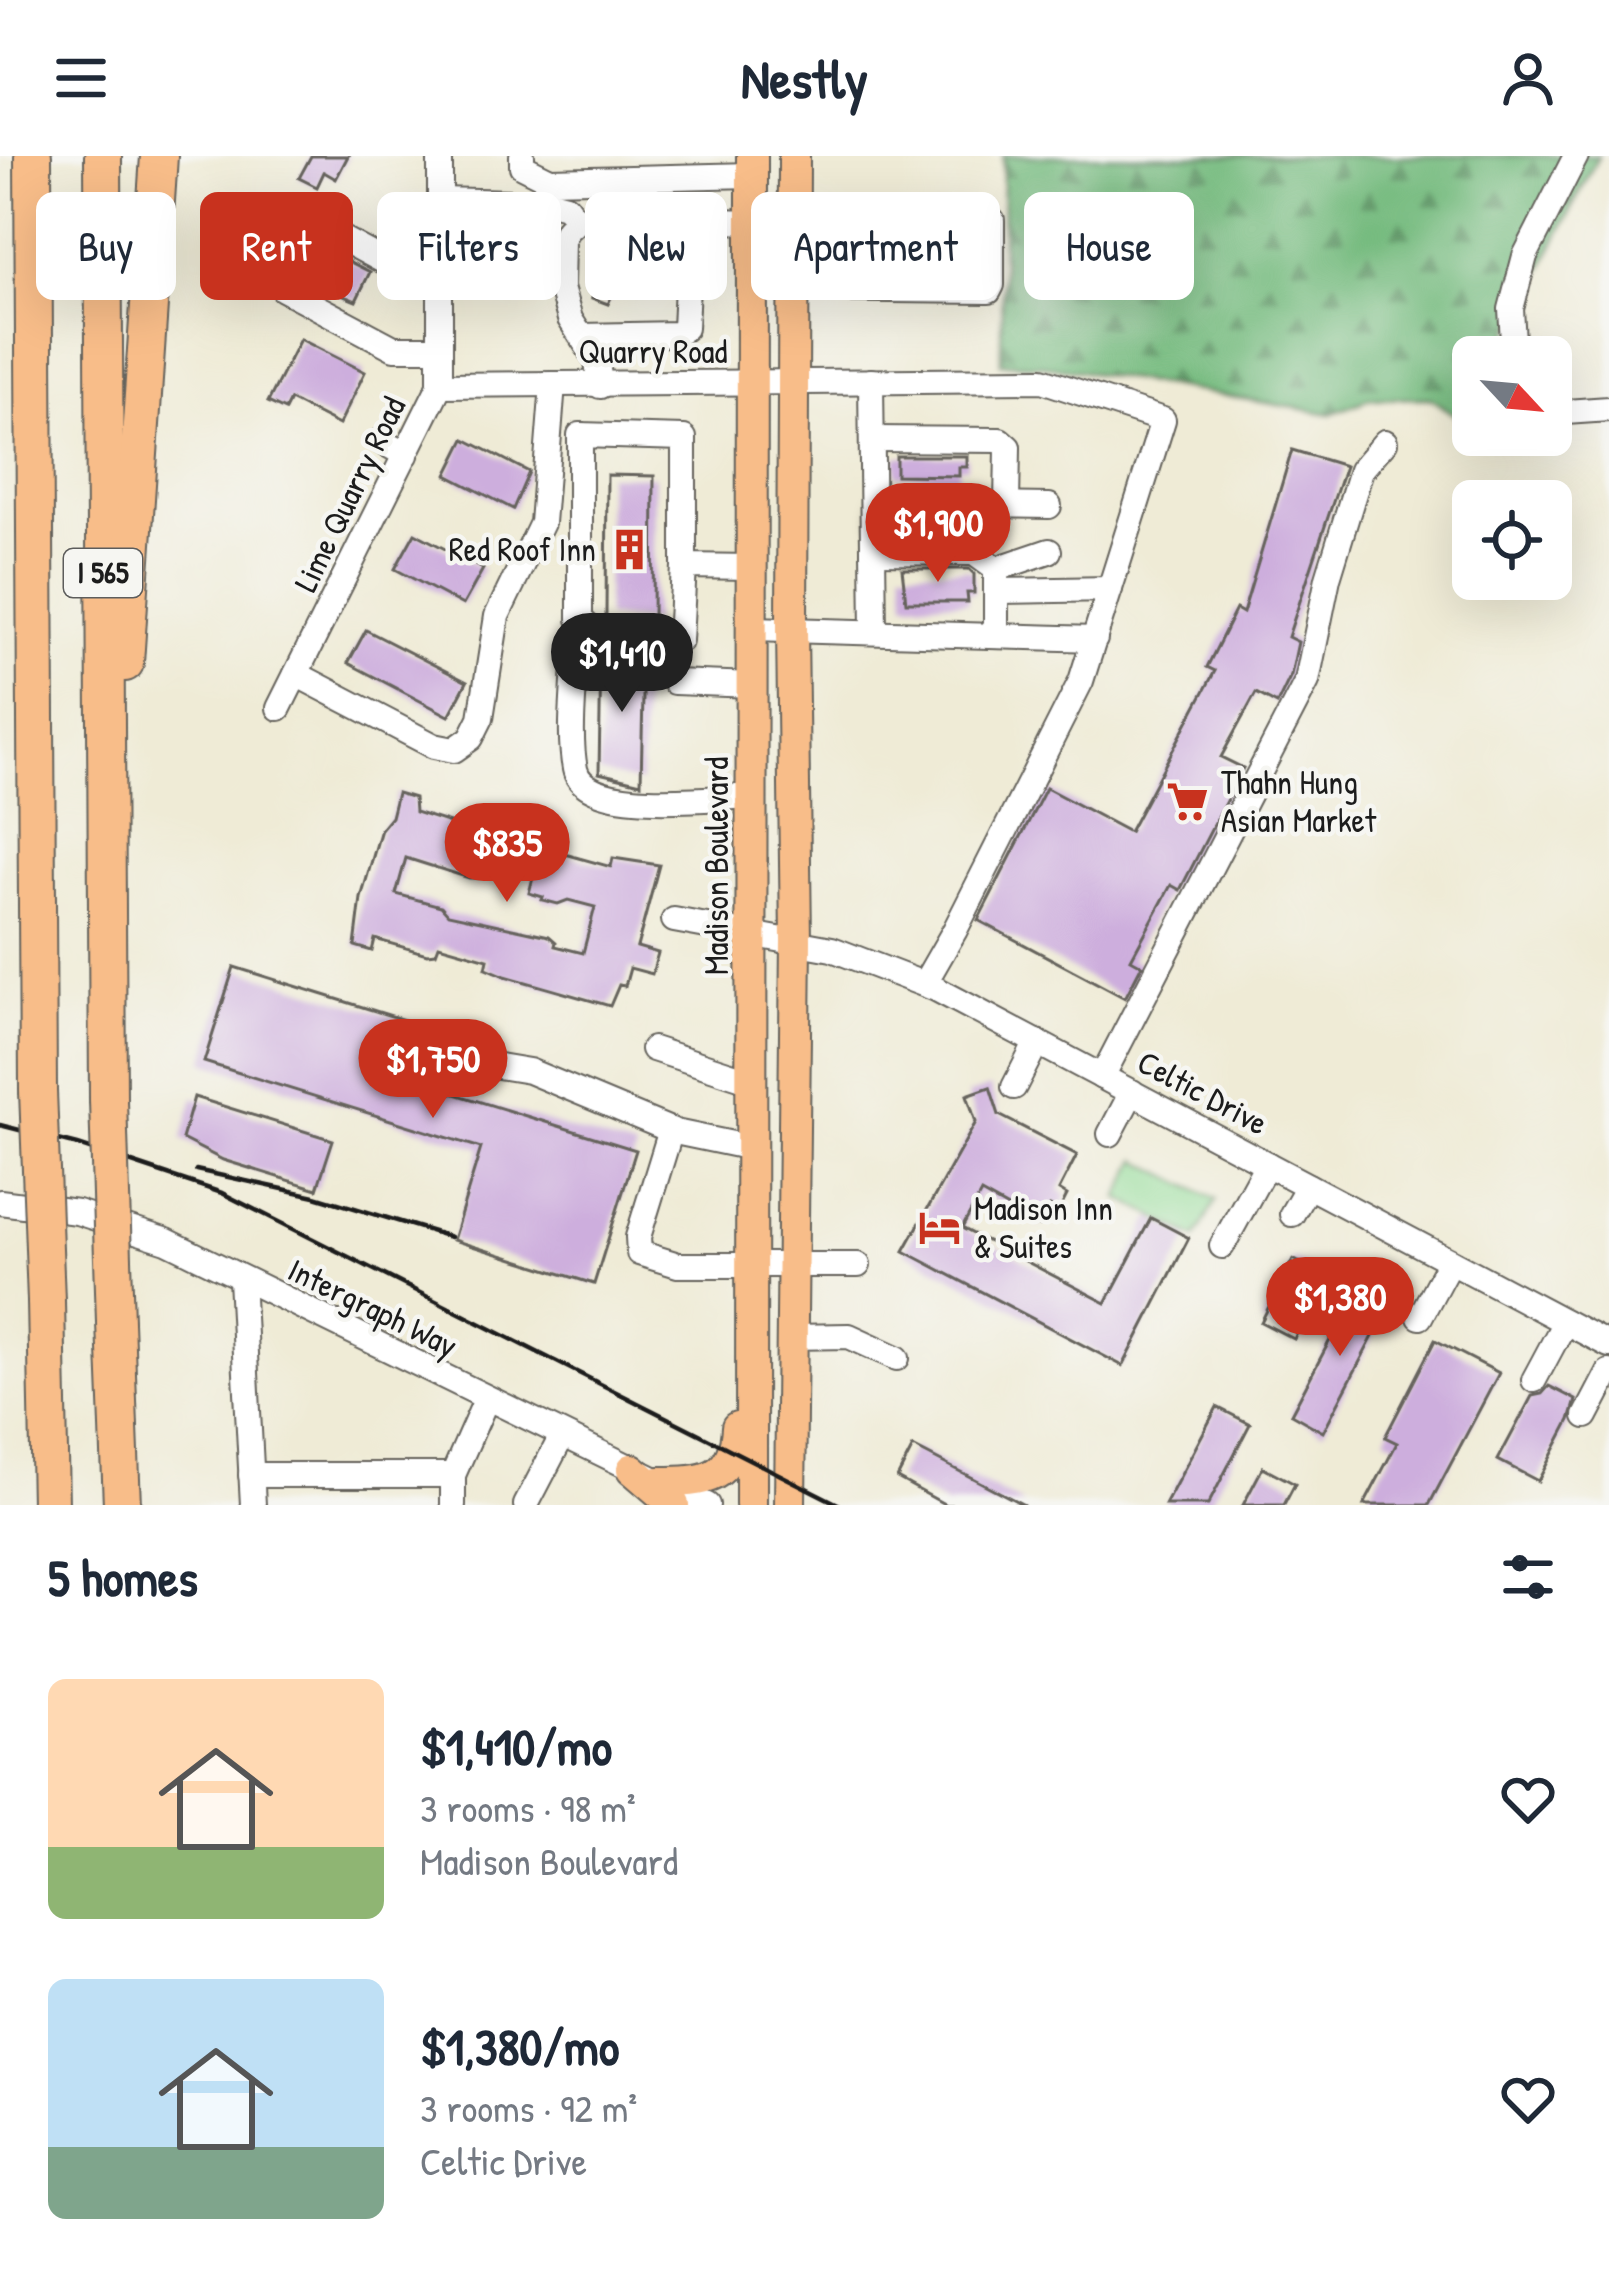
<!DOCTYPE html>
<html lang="en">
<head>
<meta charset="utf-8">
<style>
  body { margin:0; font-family:"Patrick Hand",sans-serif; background:#f6f6f7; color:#1f2937; height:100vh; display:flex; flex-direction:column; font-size:45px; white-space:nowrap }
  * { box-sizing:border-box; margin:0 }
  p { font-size:39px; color:#747a83 }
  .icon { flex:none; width:66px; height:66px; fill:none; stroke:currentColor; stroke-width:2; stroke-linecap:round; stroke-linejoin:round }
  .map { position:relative; height:1349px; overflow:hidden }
  .sheet { display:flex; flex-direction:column; background:#fff; flex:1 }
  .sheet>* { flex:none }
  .top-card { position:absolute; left:36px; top:36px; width:1539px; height:108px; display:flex; gap:24px }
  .needle { width:78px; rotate:116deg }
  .controls { position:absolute; left:1452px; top:180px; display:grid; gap:24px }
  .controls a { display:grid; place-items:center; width:120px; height:120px; border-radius:18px; background:#fff; box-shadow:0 12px 48px #0002; font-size:60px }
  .price { position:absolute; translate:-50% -102px; padding:0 27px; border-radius:42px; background:#c8321e; color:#fff; font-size:39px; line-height:78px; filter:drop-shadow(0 3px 6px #0008) }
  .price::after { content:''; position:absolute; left:50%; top:72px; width:36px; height:27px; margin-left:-18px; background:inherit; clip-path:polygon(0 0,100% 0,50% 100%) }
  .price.on { background:#222; color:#fff }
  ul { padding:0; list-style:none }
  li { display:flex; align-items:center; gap:36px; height:300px; padding:0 48px }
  li span { display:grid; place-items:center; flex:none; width:336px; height:240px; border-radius:18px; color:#555 }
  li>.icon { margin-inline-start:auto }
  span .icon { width:144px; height:144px; fill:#fffc; stroke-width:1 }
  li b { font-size:51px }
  h2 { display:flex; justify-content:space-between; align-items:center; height:144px; padding:0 48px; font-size:51px }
  .tag { padding:0 42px; border-radius:18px; background:#fff; box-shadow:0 12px 48px #0002; font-size:42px; line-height:108px }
  .tag.on { background:#c8321e; color:#fff }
  header { display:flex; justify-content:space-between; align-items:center; height:156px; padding:0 48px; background:#fff; font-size:54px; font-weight:700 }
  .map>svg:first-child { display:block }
  .forest { fill:url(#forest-firs); stroke:#496c4e; stroke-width:3 }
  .green { fill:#93db96; stroke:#587c59; stroke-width:3 }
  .building { fill:#cdaedd; fill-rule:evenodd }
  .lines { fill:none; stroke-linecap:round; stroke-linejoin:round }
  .minor-casing { stroke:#66645d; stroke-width:28 }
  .major-casing { stroke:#66645d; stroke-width:34 }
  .highway-casing { stroke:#66645d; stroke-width:40 }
  .path { stroke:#66645d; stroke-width:3; stroke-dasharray:9 9; stroke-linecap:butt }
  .minor { stroke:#fff; stroke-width:24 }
  .major { stroke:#f8bd89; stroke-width:30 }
  .highway { stroke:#f8bd89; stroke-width:36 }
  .rail { stroke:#1c1c1c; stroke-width:4.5 }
  .highway-bridge-casing { stroke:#66645d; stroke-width:40; stroke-linecap:butt }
  .highway-bridge { stroke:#f8bd89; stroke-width:36 }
  .labels { text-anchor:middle; stroke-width:9; stroke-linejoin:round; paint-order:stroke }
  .shield { fill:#f6f6f2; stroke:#5d5d5c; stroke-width:3 }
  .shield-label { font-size:30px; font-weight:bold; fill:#1c1c1c }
  .street-label { font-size:33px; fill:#1c1c1c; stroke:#f6f6f2 }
  .poi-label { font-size:33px; fill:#1c1c1c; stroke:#f6f6f2; text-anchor:start }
</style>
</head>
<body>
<header><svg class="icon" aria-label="menu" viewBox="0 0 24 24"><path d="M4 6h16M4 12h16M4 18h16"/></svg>Nestly<svg class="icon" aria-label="person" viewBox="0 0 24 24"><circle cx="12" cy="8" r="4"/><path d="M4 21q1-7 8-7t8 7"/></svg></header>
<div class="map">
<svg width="1609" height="1349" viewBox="0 0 1609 1349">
  <defs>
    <pattern id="forest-firs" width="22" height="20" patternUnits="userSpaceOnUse" patternTransform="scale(3)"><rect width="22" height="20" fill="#76bb7f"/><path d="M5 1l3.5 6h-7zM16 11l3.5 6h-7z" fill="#609767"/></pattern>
  </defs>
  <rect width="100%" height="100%" fill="#f6f6f2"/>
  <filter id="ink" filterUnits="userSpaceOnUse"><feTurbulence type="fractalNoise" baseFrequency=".00833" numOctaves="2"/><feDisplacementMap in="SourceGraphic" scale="24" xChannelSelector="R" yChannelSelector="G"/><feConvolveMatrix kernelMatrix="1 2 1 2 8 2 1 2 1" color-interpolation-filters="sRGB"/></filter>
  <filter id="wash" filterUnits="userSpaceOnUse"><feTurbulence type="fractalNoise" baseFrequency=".004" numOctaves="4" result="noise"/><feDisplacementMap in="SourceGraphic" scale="48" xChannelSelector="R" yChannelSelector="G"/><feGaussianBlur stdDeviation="2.7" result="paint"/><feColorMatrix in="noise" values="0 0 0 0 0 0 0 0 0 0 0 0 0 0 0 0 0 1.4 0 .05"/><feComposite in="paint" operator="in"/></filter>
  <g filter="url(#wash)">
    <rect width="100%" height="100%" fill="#efebd6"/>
    <!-- forest -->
    <path class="forest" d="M1003,0h595l-100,201h-25v51l-7,14 -36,-24 -61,1 -38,15 -288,-49 -42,-2z"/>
    <!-- green -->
    <path class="green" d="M1138,1004l78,40 -20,38 -77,-40z"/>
    <g id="blocks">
      <!-- building -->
      <g class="building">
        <path d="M311,0h37l-12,23 -12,-7 -7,15 -18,-9z"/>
        <path d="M964,77v6h10v20l-74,-1v-24z"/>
        <path d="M314,88l56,28 -14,29 -59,-24z"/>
        <path d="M611,89l13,5 -3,9 6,3 -19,42 -16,-6 6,-16 -8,-2 10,-27 7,3z"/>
        <path d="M300,183l65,33 -26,53 -49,-25 -5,10 -17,-8z"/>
        <path d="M465,283l64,33 -16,37 -66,-34z"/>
        <path d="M1292,294l53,16 -57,171 10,5 -7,33 -14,29 -21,-11 -35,64 22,11 -63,122 -9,-5 -40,74 11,6 -17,33 -147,-78 68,-132 83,44 86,-161 -8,-4 29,-58 7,4z"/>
        <path d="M896,300h71v11h-8v9l-63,-1z"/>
        <path d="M607,319l47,1 -1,145 -47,-4z"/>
        <path d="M415,377l68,36 -20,36 -68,-36z"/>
        <path d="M902,413h67l5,5v19h-7l1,9h-62z"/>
        <path d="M366,474l101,52 -18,34 -101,-53z"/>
        <path d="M601,496l43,1 -3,130 -42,-10z"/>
        <path d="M397,637l17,5 1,14 82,26 2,-6 8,-1 22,7 7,8 75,21 2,-9 46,7 -22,82 21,6 -6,21 -22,-6 -5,18 -6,-1 -9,21 -105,-30 -19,-8 2,-9 -49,-14 -3,8 -9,1 -52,-15 -3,12 -17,-5 6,-48 20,-69 10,-12zM406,702l63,20h11l3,-13 5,2 1,-5 45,12 -5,19 14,4 -1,3 16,4 10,-4 27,7 -12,46 -28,-7 1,-4 -7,-6 -101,-22 -7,-8 -45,-12z"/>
        <path d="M234,811l183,57 -14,25 2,12 -5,16 236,73 -42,134 -141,-44 28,-92 -277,-86z"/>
        <path d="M990,931l9,28 78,40 -18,35 8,5 -8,16 -9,-5 -10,20 -59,-33 -19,35 144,75 45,-85 38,20 -66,128 -219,-115 72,-129 -9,-27z"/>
        <path d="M194,941l139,43 -16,49 -94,-29 -41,-21z"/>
        <path d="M1293,1103l34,18 -33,62 -33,-17z"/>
        <path d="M1358,1131l32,17 -67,128 -32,-18z"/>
        <path d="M1435,1184l64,33 -70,132h-65l33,-62 -12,-6z"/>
        <path d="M1549,1230l27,14 -6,20 -32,61 -40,-21 34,-64 10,-2z"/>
        <path d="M1217,1251l33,17 -42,81h-43z"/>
        <path d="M913,1291l111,58h-78l-49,-27z"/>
        <path d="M1263,1311l32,17 -11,21h-41z"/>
      </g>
    </g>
  </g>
  <g filter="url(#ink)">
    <use href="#blocks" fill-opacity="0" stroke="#66645d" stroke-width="3"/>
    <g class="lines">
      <defs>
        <g id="minor">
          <path d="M522,0v10l28,14 202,-5"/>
          <path d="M440,44l114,3 12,3 11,15"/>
          <path d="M440,112l-42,1 -83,-45 -11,3 -27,53 6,9 111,59h46"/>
          <path d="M792,133l197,2 3,-6v-65l-7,-4 -192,3"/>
          <path d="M582,180l95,-2 8,-6 5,-107"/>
          <path d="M1514,201l-3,-48 14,-53 51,-100"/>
          <path d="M871,225l3,251"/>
          <path d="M440,229l602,-5 121,40 -82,261 -126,249 -31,54"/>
          <path d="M600,230l-3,-25 -27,-42 -9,-31 1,-48 5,-10 10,-9 17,-4 158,5"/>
          <path d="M1551,257l58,-4"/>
          <path d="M872,283l128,1 8,7 -1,58"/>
          <path d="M381,285l25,14"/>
          <path d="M873,347l176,3"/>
          <path d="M873,396l101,1 22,16v67"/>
          <path d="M684,410v-128l-104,-3v184l14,13 86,8 4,-74 68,1"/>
          <path d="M996,413l53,-18"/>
          <path d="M998,435l112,-2"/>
          <path d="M753,473l342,10"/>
          <path d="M575,498c0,36 -7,79 0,115 9,46 140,28 178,27"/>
          <path d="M296,518l138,72 20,4 17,-12 10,-20 16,-102 45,-93 11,-139"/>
          <path d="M674,526l79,3"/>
          <path d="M279,552l161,-323v-229"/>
          <path d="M674,764l158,29 104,40 673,356"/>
          <path d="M653,893l99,32"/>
          <path d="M419,897l110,18 146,61 77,16"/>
          <path d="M1102,921l205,-396 21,-103 33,-108 24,-28"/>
          <path d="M1014,931l23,-45"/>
          <path d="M671,974l-33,107 1,16 39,12h180"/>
          <path d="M1110,978l22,-42"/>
          <path d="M0,1046l77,10 90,29 540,264"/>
          <path d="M1292,1058l16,-28"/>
          <path d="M1222,1090l45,-82"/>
          <path d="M241,1123l12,226"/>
          <path d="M1420,1161l30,-56"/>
          <path d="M790,1181l59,-1 48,22"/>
          <path d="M1534,1224l31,-58"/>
          <path d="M1586,1260l23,-44"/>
          <path d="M251,1319h202l33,-75"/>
          <path d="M453,1319v30"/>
          <path d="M526,1349l36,-69"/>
        </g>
        <g id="major">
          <path d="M632,1313l42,36"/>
          <path d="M659,1326c46,0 75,-2 78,-55"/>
          <path d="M751,1349l1,-1349"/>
          <path d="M790,1349l6,-565 -4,-311 2,-473"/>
        </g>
        <g id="highway">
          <path d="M33,0l5,935"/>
          <path d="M103,0l5,944"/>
          <path d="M125,507l34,-507"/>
          <path d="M46,1145l4,204"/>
          <path d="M115,1166l7,183"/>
        </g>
      </defs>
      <!-- minor casing -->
      <use href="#minor" class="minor-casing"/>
      <!-- major casing -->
      <use href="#major" class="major-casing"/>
      <!-- highway casing -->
      <use href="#highway" class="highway-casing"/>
      <!-- path -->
      <path class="path" d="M1499,287l16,-8"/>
      <!-- minor -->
      <use href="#minor" class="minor"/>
      <!-- major -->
      <use href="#major" class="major"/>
      <!-- highway -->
      <use href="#highway" class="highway"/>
      <!-- rail -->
      <g class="rail">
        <path d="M0,969l78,20 144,48 618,312"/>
        <path d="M196,1014l119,26 135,41"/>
      </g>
      <defs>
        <g id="highway-bridge">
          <path d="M38,935l8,210"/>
          <path d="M108,944l7,222"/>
        </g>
      </defs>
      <!-- highway-bridge casing -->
      <use href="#highway-bridge" class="highway-bridge-casing"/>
      <!-- highway-bridge -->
      <use href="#highway-bridge" class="highway-bridge"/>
    </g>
  </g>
  <!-- icons -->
  <defs>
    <symbol id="building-bare" viewBox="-9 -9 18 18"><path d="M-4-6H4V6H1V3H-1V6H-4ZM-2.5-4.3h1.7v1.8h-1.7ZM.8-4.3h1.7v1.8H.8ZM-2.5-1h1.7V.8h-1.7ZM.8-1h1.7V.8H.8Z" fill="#c8321e" stroke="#f6f6f2" stroke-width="2.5" paint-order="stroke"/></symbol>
    <symbol id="supermarket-bare" viewBox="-9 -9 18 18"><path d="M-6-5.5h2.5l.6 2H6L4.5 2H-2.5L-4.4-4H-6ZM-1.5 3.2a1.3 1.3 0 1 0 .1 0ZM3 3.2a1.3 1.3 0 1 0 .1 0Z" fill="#c8321e" stroke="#f6f6f2" stroke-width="2.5" paint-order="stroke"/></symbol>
    <symbol id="hotel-bare" viewBox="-9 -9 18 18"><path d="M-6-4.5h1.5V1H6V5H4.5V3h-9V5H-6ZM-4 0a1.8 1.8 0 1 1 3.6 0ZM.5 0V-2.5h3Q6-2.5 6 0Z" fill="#c8321e" stroke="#f6f6f2" stroke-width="2.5" paint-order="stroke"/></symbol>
  </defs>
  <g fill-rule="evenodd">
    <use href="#building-bare" x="600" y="364" width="59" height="59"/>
    <use href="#supermarket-bare" x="1158" y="616" width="59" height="59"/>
    <use href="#hotel-bare" x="910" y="1042" width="59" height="59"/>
  </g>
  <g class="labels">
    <!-- shield labels -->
    <rect class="shield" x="64" y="393" width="78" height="48" rx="9"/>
    <g class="shield-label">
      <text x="103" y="427">I 565</text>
    </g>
    <!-- street labels -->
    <g class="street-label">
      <text x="653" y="207">Quarry Road</text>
      <text transform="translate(349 338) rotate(-64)" y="12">Lime Quarry Road</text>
      <text transform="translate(716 710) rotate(-90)" y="12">Madison Boulevard</text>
      <text transform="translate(1203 936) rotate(28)" y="12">Celtic Drive</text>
      <text transform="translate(373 1151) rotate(26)" y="12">Intergraph Way</text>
    </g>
    <!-- poi labels -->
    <g class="poi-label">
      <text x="596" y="405" text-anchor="end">Red Roof Inn</text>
      <text x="1221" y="638">Thahn Hung<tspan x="1221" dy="38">Asian Market</tspan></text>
      <text x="974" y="1064">Madison Inn<tspan x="974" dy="38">&amp; Suites</tspan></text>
    </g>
  </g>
</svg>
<div class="controls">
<a><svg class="needle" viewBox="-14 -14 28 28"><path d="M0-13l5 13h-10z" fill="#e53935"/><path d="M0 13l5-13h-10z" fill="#747a83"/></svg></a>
<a><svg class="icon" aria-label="locate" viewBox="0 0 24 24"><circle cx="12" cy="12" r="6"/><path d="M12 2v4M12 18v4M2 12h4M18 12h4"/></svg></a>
</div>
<b class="price" style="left:938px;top:429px">$1,900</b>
<b class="price on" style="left:622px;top:559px">$1,410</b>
<b class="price" style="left:507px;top:749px">$835</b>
<b class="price" style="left:433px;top:965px">$1,750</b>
<b class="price" style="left:1340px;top:1203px">$1,380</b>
<div class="top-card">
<a class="tag">Buy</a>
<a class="tag on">Rent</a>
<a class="tag">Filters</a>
<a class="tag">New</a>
<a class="tag">Apartment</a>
<a class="tag">House</a>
</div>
</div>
<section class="sheet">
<h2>5 homes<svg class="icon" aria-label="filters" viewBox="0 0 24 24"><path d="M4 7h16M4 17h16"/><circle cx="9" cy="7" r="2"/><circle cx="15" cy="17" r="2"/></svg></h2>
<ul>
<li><span style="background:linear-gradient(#ffd9b3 70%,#8fb573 0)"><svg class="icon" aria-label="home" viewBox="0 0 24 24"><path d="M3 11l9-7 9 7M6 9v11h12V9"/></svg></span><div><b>$1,410/mo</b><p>3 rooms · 98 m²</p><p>Madison Boulevard</p></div><svg class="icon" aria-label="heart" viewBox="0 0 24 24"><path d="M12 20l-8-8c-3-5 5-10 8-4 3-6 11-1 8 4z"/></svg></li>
<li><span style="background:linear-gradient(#bfe0f5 70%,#7fa58c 0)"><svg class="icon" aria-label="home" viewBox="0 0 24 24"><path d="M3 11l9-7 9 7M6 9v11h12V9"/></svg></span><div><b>$1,380/mo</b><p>3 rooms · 92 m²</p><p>Celtic Drive</p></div><svg class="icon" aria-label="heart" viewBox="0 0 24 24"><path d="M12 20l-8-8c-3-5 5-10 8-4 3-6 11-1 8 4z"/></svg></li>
</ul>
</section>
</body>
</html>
